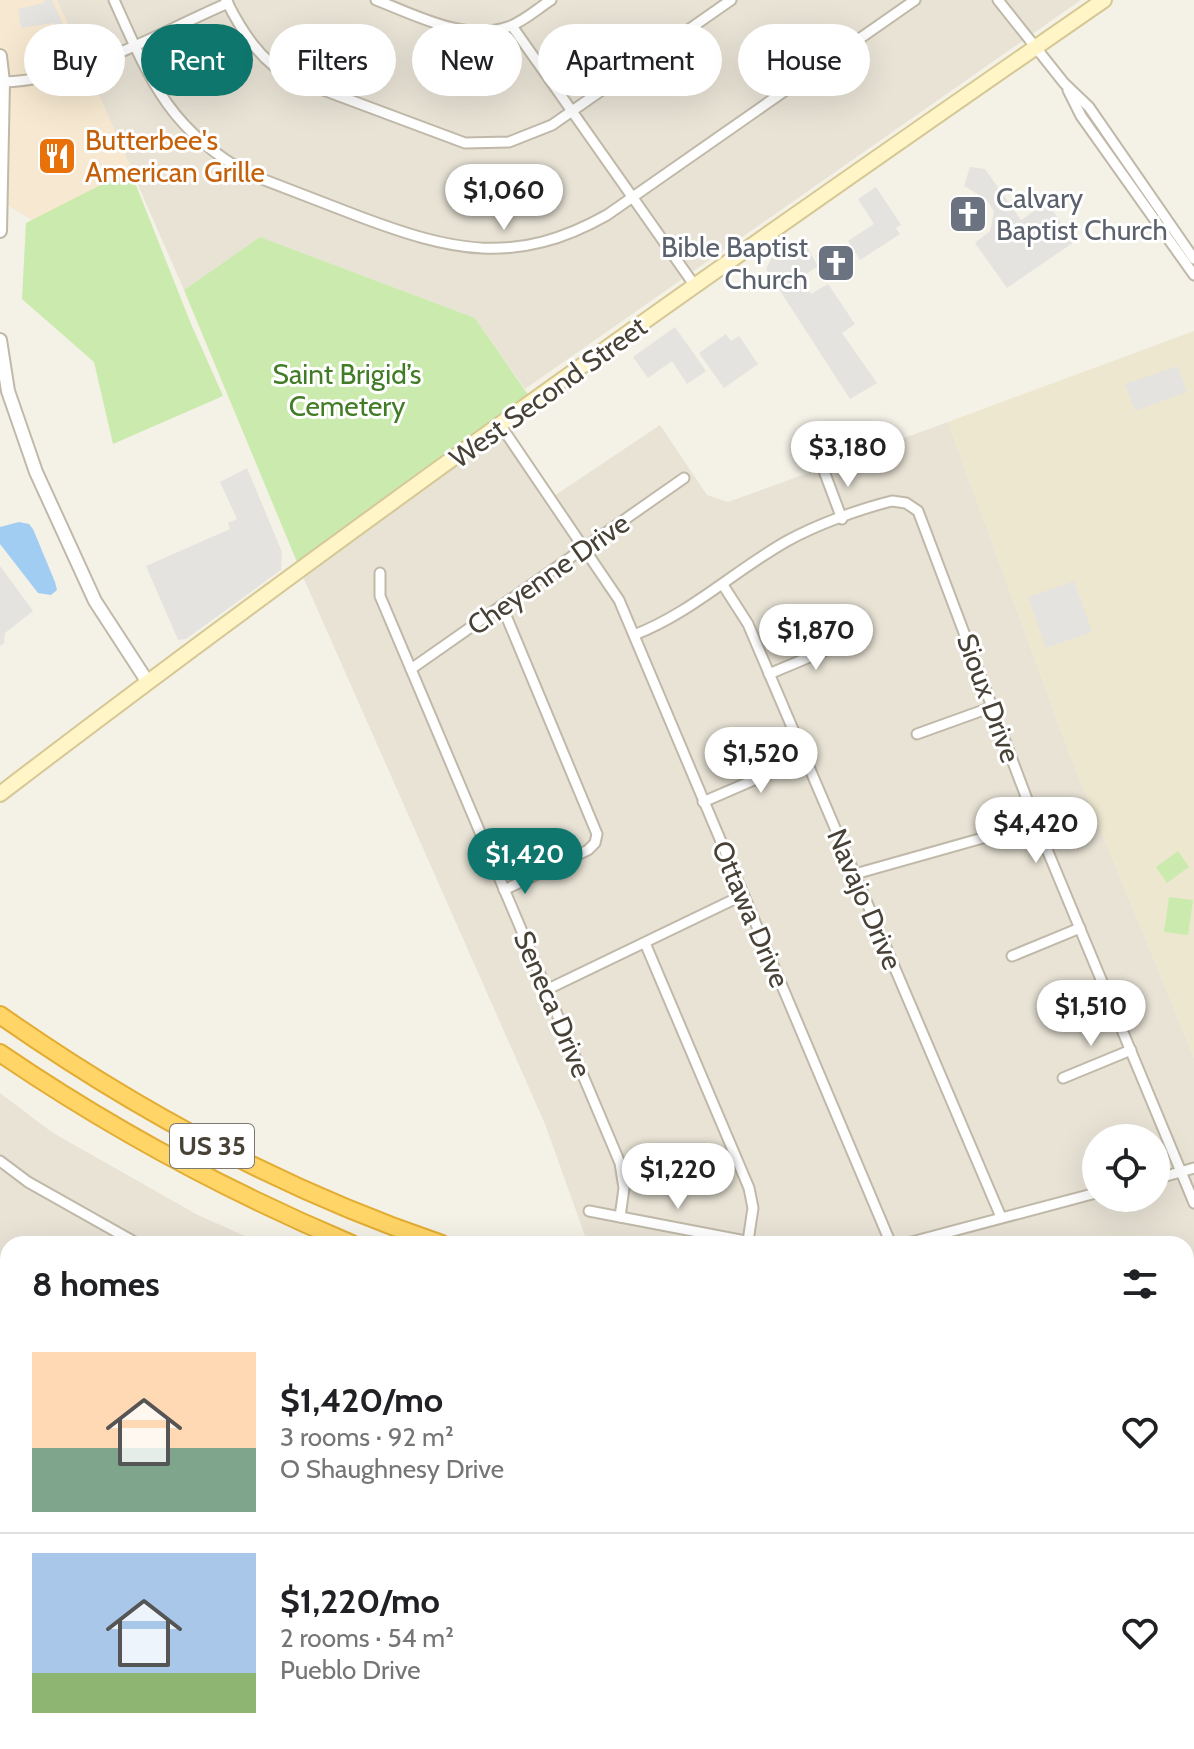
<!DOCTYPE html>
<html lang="en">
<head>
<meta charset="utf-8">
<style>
  body { margin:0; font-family:Cabin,sans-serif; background:#f6f6f6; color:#202124; height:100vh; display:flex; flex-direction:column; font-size:30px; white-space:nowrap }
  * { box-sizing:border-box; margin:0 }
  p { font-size:26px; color:#757577 }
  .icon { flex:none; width:44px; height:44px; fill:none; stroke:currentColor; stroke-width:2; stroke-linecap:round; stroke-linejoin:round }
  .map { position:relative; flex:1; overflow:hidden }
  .sheet { position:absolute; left:0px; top:1236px; width:1194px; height:514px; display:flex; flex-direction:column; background:#fff; border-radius:24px 24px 0 0; box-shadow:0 8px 32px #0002 }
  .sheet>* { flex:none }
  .guide { position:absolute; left:24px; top:24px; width:1146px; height:72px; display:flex; gap:16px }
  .controls { position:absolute; left:1082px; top:1124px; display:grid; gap:16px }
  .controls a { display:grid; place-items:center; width:88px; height:88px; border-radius:50%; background:#fff; box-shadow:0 8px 32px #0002; font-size:40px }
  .price { position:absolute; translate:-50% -68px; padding:0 18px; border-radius:28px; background:#fff; color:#222; font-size:26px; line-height:52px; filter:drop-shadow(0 2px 4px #0008) }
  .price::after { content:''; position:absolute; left:50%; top:48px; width:24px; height:18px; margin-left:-12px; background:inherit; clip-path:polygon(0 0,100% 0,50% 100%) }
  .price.active { background:#0f766e; color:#fff }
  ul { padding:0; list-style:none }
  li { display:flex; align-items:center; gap:24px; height:200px; padding:0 32px }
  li+li { border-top:2px solid #e0e0e0 }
  li span { display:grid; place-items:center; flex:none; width:224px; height:160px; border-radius:0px; color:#555 }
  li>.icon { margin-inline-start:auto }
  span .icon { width:96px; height:96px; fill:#fffc; stroke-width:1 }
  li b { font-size:34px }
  h2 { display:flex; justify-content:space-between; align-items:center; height:96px; padding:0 32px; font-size:34px }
  .chip { padding:0 28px; border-radius:36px; background:#fff; box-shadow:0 8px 32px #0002; font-size:28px; line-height:72px }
  .chip.active { background:#0f766e; color:#fff }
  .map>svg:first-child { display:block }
  .residential { fill:#e8e3d5; fill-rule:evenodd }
  .commercial { fill:#f7e9d1 }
  .education { fill:#eee7d0 }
  .green { fill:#cbeaae }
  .parking { fill:#e5e3df }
  .water { fill:#a1cdf3 }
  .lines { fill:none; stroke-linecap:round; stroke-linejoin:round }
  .minor-casing { stroke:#c0b9a9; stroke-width:13 }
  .tertiary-casing { stroke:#c0b9a9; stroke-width:16 }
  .secondary-casing { stroke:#d6c895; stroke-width:18 }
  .motorway-casing { stroke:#e3ac32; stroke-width:20 }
  .minor { stroke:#fff; stroke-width:9 }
  .tertiary { stroke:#fff; stroke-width:12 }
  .secondary { stroke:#fff5c6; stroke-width:14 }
  .motorway { stroke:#ffd567; stroke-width:16 }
  .labels { text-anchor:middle; stroke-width:6; stroke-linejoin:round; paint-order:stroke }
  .shield { fill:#fff; stroke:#7e7a72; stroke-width:2 }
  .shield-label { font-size:26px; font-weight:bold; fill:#474136 }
  .food-label { font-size:28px; fill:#c56008; stroke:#fff; text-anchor:start }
  .worship-label { font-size:28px; fill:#5b616d; stroke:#fff; text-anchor:start }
  .park-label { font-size:28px; fill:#427c26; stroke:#fff }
  .street-label { font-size:28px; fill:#474136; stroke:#fff }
</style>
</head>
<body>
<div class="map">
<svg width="1194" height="1749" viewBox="0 0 1194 1749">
  <rect width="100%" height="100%" fill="#f4f1e7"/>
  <!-- residential -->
  <g class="residential">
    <path d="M57,0h1024l-556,389 -50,-71 -215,-81 -76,53z"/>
    <path d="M948,422l122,333 124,302v324l-8,-1v-136h-598l-43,-120 -245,-554 201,-144 50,72 109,-73 47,70 21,7zM1096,1138h60v60h-60z"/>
    <path d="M0,1093l53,40 145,82 65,29h-255v498h1178v-261l8,2v266h-1194z"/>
  </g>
  <!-- commercial -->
  <path class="commercial" d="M0,0h57l74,167 -95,55 -36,-21z"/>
  <!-- education -->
  <path class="education" d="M1194,331v726l-124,-302 -122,-333z"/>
  <!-- green -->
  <g class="green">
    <path d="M130,170l61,154 32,72 -110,48 -19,-82 -72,-63 4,-76z"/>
    <path d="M260,237l215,81 54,78 -119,87 -113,79 -113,-272z"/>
    <path d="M1178,851l11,16 -22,16 -11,-16z"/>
    <path d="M1169,897l24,3 -5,35 -24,-3z"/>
  </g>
  <!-- parking -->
  <g class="parking">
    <path d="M44,0h8l19,43 -15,6 -7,-17 7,-3 -2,-6 -33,5 -3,-19 26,-6z"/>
    <path d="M970,167l15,2 36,51 26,-18 27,40 -67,46 -32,-45 15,-12 4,-20 -8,-12 -22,-13z"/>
    <path d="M876,187l25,38 -5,3 4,6 -40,26 -12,-19 26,-17 -16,-25z"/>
    <path d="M785,242h19l14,24 -18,12 11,16 17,-10 27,40 -13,9 35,50 -27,16 -84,-130 9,-17 6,-1z"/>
    <path d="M675,327l31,44 -19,13 -15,-23 -24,17 -15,-21z"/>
    <path d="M726,334l5,7 8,-5 19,28 -34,24 -25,-35z"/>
    <path d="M1178,366l9,26 -52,19 -10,-27z"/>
    <path d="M247,468l35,84 -1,18 -95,69 -8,1 -32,-74 84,-37 -2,-6 9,-4 -17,-37z"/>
    <path d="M0,566l33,45 -28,22 -1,10 -4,3z"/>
    <path d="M1074,581l18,51 -46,16 -18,-51z"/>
  </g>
  <!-- water -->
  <path class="water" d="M19,522l10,2 4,5 22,53 2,8 -6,5 -13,-2 -38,-49v-17z"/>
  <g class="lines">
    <defs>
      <g id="minor">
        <path d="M114,0c35,78 55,130 135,174 36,14 73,28 109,42 93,35 157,51 249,-1l308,-215"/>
        <path d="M226,0c16,32 34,60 65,78l174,65 44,-1 43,-17 179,-125"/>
        <path d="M376,0c40,15 88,42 132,27 15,-5 29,-18 43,-27"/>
        <path d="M998,0l66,83 25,24 105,152"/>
        <path d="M512,26l183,260"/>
        <path d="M3,82c79,-2 153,-48 225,-79"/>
        <path d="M1068,90l13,26 113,159"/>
        <path d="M501,426l118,174 272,644"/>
        <path d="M824,471l18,48"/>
        <path d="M380,573v23l240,567 4,25 -4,29"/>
        <path d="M723,585l25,39 253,593"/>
        <path d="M502,606l95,228 -2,9 -7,7 -84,40"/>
        <path d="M634,635c57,-22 100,-64 153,-94 29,-16 72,-32 105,-40l14,2 12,8 118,312 158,380"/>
        <path d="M411,669l273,-191"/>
        <path d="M769,674l81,-34"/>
        <path d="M917,734l75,-27"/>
        <path d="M703,802l102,-44"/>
        <path d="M855,874l181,-51"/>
        <path d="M645,943l104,245 4,20 -5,33"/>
        <path d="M1012,956l68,-28"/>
        <path d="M546,990l197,-95"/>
        <path d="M1063,1078l68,-28"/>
        <path d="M0,1161l28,21 110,62"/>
        <path d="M1156,1179l38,-11"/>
        <path d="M589,1211l172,33"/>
        <path d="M904,1244l192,-51"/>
        <path d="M0,1292l8,5"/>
        <path d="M1186,1324l8,4"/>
        <path d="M0,1401l8,-12"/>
        <path d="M1186,1584l8,-3"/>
        <path d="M0,1628l8,-15"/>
        <path d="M0,1688l8,6"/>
        <path d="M1186,1693l8,-3"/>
        <path d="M73,1742l9,7"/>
        <path d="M245,1742l13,7"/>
        <path d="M566,1742l11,7"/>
        <path d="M751,1742l3,7"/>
        <path d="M861,1742l3,7"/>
        <path d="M176,1749l4,-7"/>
        <path d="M296,1749l3,-7"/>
        <path d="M414,1749l4,-7"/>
        <path d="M534,1749l4,-7"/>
        <path d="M984,1749l25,-7"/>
      </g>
      <g id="tertiary">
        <path d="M0,56l3,26 -3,149"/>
        <path d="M0,340l8,51 28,81 59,129 52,80"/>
      </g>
      <path id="secondary" d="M0,794c360,-275 731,-536 1104,-794"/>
      <g id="motorway">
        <path d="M0,1015c137,96 283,175 442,229"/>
        <path d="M0,1053c113,77 226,138 352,191"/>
        <path d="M1186,1411l8,2"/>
        <path d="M1186,1449l8,2"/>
      </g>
    </defs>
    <!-- minor casing -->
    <use href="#minor" class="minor-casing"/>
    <!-- tertiary casing -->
    <use href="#tertiary" class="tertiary-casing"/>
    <!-- secondary casing -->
    <use href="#secondary" class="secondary-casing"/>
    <!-- motorway casing -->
    <use href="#motorway" class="motorway-casing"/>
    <!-- minor -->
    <use href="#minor" class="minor"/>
    <!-- tertiary -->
    <use href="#tertiary" class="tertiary"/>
    <!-- secondary -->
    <use href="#secondary" class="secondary"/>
    <!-- motorway -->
    <use href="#motorway" class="motorway"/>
  </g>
  <!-- icons -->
  <defs>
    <symbol id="restaurant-square" viewBox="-11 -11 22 22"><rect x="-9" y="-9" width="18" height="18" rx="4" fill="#e8710a" stroke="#fff"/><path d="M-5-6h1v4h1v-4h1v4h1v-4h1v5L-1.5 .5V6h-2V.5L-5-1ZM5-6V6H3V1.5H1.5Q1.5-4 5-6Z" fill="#fff"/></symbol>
    <symbol id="church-square" viewBox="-11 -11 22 22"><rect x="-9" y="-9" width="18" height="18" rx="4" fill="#6b7280" stroke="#fff"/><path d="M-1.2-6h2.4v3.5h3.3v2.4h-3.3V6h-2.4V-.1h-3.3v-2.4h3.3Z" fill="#fff"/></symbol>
  </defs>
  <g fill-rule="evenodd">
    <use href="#restaurant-square" x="35" y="134" width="44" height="44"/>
    <use href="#church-square" x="946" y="192" width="44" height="44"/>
    <use href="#church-square" x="814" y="241" width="44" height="44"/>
  </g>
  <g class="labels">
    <!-- shield labels -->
    <rect class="shield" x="170" y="1124" width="84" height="44" rx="6"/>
    <g class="shield-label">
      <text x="212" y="1155">US 35</text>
    </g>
    <!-- food labels -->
    <g class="food-label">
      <text x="85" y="150">Butterbee's<tspan x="85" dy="32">American Grille</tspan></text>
    </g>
    <!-- worship labels -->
    <g class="worship-label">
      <text x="996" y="208">Calvary<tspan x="996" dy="32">Baptist Church</tspan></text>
      <text x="808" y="257" text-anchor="end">Bible Baptist<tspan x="808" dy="32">Church</tspan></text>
    </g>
    <!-- park labels -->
    <g class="park-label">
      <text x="347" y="384">Saint Brigid’s<tspan x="347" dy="32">Cemetery</tspan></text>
    </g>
    <!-- street labels -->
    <g class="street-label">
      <text transform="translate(548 392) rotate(-36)" y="10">West Second Street</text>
      <text transform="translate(548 574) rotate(-35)" y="10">Cheyenne Drive</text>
      <text transform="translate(989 698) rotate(70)" y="10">Sioux Drive</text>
      <text transform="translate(865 899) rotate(67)" y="10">Navajo Drive</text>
      <text transform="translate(751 914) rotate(67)" y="10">Ottawa Drive</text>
      <text transform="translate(553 1004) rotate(67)" y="10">Seneca Drive</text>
    </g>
  </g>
</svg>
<div class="controls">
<a><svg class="icon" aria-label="locate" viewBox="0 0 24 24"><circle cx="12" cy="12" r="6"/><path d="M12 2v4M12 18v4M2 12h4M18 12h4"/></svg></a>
</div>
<b class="price" style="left:504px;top:232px">$1,060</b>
<b class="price" style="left:848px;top:489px">$3,180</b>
<b class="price" style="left:816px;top:672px">$1,870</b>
<b class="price" style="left:761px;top:795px">$1,520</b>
<b class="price" style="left:1036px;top:865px">$4,420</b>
<b class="price active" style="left:525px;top:896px">$1,420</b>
<b class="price" style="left:1091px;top:1048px">$1,510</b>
<b class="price" style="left:678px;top:1211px">$1,220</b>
<div class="guide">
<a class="chip">Buy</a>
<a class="chip active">Rent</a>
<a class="chip">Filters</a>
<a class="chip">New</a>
<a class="chip">Apartment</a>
<a class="chip">House</a>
</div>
<section class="sheet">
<h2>8 homes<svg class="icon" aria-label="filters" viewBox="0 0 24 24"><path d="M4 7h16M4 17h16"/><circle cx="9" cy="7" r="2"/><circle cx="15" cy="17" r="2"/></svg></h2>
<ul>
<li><span style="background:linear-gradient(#ffd9b3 60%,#7fa58c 0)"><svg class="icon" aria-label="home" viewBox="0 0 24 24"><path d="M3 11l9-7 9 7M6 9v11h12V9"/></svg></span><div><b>$1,420/mo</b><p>3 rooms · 92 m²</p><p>O Shaughnesy Drive</p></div><svg class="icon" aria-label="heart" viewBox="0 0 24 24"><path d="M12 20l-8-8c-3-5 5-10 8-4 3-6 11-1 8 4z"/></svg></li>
<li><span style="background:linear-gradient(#a9c7e8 75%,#8fb573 0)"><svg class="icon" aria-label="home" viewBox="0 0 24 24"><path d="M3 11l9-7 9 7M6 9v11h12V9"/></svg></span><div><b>$1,220/mo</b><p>2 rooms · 54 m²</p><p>Pueblo Drive</p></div><svg class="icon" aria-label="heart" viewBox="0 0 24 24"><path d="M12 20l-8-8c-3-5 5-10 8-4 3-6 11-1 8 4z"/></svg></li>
</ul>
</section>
</div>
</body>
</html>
